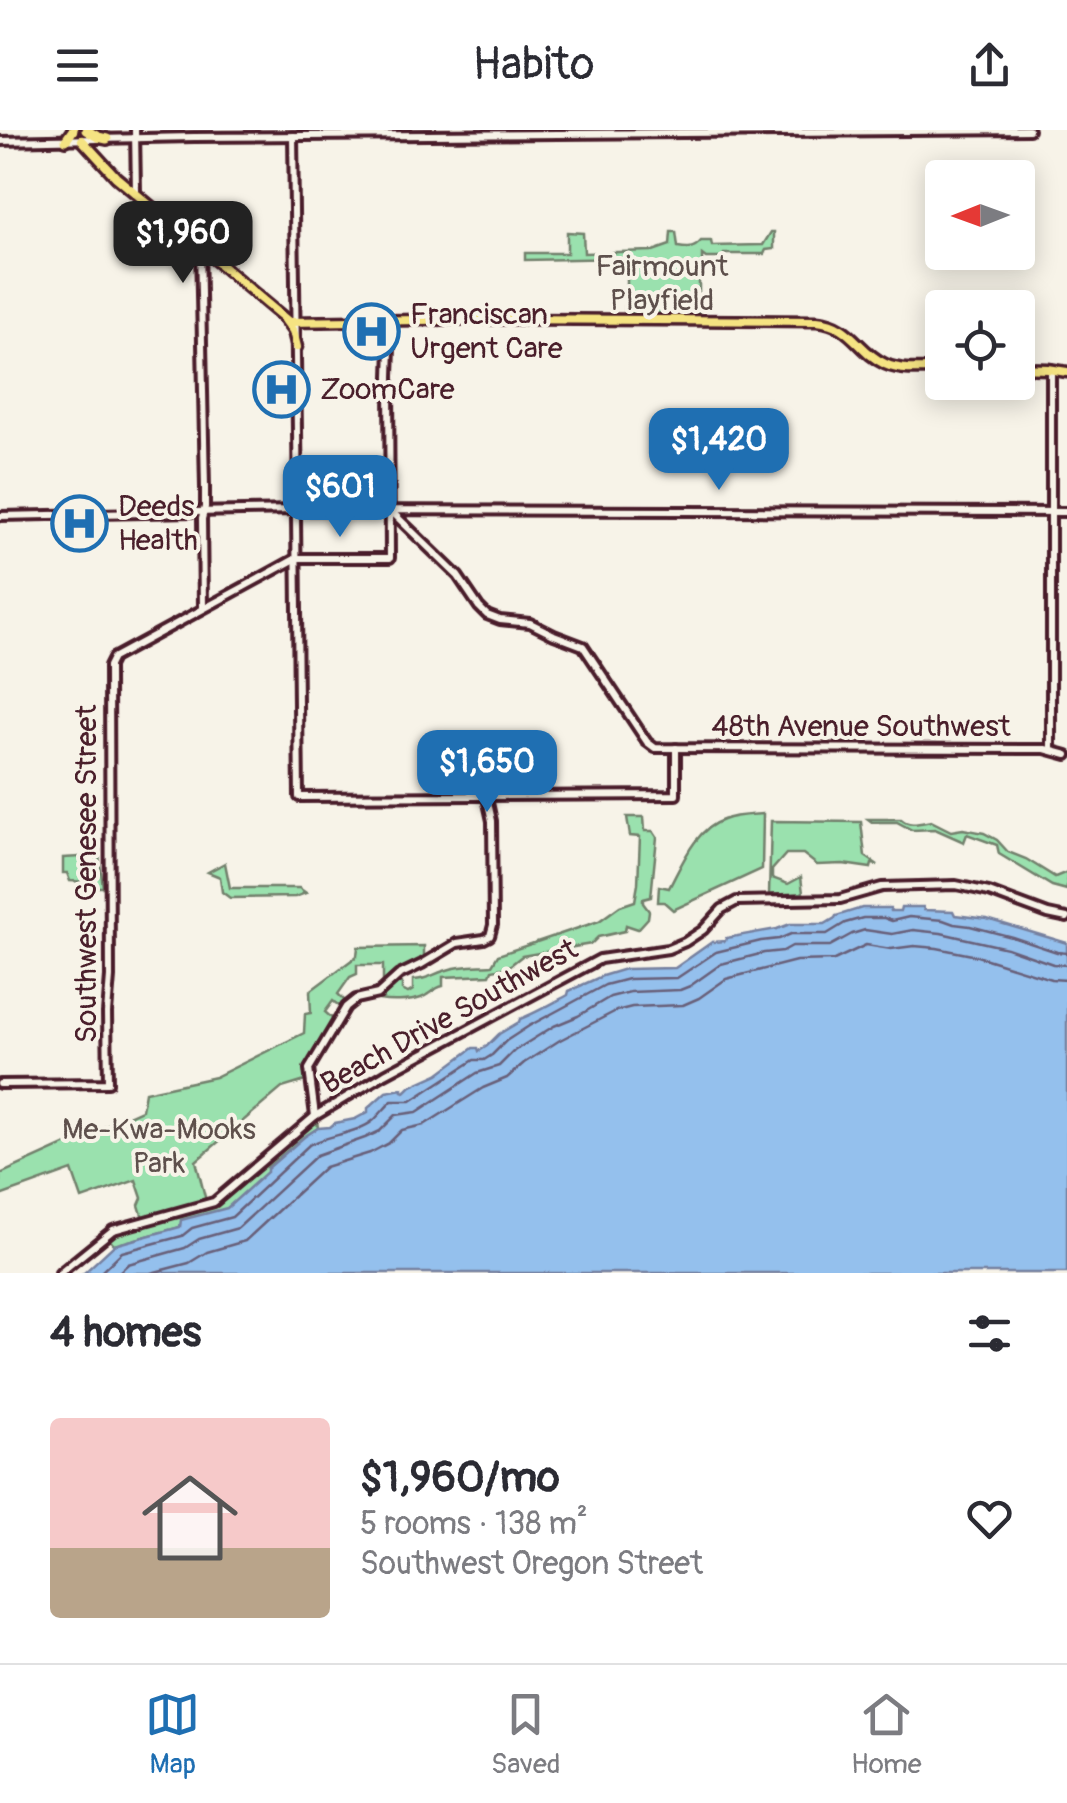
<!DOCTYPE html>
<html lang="en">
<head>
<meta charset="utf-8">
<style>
  body { margin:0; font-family:Pangolin,sans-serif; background:#f2f2f3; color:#2b2b33; height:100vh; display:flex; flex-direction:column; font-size:38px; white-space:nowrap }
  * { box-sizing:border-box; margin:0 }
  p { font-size:32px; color:#7c7c81 }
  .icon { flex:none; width:55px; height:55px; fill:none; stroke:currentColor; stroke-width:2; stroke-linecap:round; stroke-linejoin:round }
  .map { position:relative; height:1143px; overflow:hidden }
  .details { display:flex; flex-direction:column; background:#fff; flex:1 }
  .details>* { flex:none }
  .needle { width:65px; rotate:269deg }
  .fabs { position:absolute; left:925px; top:30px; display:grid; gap:20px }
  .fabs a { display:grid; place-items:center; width:110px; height:110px; border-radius:10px; background:#fff; box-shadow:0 5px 25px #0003; font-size:50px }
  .price { position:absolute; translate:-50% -85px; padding:0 22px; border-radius:20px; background:#1f6fb2; color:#fff; font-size:32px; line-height:65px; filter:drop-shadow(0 2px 5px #0008) }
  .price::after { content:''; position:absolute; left:50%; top:60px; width:30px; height:22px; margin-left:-15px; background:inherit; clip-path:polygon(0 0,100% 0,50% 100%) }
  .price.active { background:#222; color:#fff }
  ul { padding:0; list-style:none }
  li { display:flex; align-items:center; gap:30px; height:250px; padding:0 50px }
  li+li { border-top:2px solid #e1e1e2 }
  li span { display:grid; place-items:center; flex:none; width:280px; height:200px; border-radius:10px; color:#555 }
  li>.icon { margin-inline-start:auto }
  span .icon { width:120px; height:120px; fill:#fffc; stroke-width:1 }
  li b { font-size:42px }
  h2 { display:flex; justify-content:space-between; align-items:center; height:120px; padding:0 50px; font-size:42px }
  header { display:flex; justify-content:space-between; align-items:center; height:130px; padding:0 50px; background:#fff; font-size:45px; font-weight:600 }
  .tab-bar { display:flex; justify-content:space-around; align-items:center; height:140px; border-top:2px solid #e1e1e2; background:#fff; font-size:28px; color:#7c7c81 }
  .tab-bar a { display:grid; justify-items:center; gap:5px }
  .tab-bar .active { color:#1f6fb2 }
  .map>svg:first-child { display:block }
  .green { fill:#9ae1ae; stroke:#72806c; stroke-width:2.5 }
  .water { fill:#94c0ed; stroke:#76809f; stroke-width:2.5 }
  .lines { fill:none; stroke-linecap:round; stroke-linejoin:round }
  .shore { stroke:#685f79; stroke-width:2.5 }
  .secondary-casing { stroke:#4a1f2b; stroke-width:14 }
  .primary-casing { stroke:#4a1f2b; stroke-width:15 }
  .highway-casing { stroke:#4a1f2b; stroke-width:16 }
  .secondary { stroke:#f7f3e8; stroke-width:6 }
  .primary { stroke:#f5e382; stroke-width:8 }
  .highway { stroke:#f5e382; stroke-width:9 }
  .labels { text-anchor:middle; stroke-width:8; stroke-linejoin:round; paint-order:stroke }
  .park-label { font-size:30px; fill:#5e504c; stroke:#f7f3e8 }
  .poi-label { font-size:30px; fill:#4a1f2b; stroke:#f7f3e8; text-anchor:start }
  .street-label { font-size:30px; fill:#4a1f2b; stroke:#f7f3e8 }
</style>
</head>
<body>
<header><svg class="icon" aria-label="menu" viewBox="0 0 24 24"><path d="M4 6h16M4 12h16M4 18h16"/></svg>Habito<svg class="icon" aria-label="share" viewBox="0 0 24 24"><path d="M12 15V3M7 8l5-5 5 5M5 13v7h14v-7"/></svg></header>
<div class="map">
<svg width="1067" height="1143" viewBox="0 0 1067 1143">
  <rect width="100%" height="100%" fill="#f7f3e8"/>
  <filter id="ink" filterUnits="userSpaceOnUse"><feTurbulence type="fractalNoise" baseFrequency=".01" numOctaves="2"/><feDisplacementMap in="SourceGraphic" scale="20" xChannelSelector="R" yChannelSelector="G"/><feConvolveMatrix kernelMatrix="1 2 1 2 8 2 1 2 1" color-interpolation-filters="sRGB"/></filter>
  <g filter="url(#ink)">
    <!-- green -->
    <g class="green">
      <path d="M567,102l16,1 1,20 69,-2 17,-6 1,-13h5l2,15c10,2 16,2 23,-6h10l1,5 51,-1 8,-13h3v17l-8,1 -2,4h-40l-1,4h-17l-4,-3v20l-3,2v38h-74v-14h5v-8l-3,-1v-14l3,-1 -3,-1 -1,-18 -101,2v-7h42z"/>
      <path d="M763,684l-1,55 -89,41 -9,-8h-6l1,-16 10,2c13,-24 26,-59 54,-68 12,-5 27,-5 40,-6z"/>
      <path d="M627,687h17l1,14h8l4,6 -6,60 -8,2v4l6,8 -1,7 -10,11 -12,-4 -1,6 -27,6 -7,7 -69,12 -14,11 -16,3 -2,5 -47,2v9c-9,2 -14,9 -22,12 -11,4 -32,4 -42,2l18,-19 5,2v7l6,3 5,-3v-10c17,-1 19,-6 34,-10 14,-5 30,-4 45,-5l6,-10 101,-34 21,-15 15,-5 3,-17 2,-47 -10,-1z"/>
      <path d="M868,689h33c8,8 19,4 30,2l20,10 12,-2 21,4 13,7 11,12 18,7 29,18 12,-5v18l-15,-4 -53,-32 -2,-9 -30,-11 -3,8 -29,-13 -23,1 -15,-8h-25z"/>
      <path d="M771,691l90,1 4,34 13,9 -6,-1 -1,4 -28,-4 -26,1 -14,-11h-17l-14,16v8l16,6 13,-7 2,16 -34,2z"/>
      <path d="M99,726l4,31h-13l-1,-5 -19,-1 -3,-8h-4v-15z"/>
      <path d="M225,733l5,25h69l7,5 -11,4 -65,1 -8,-6 -2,-15 -12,-5z"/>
      <path d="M424,816v12l-24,13 -17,13v-19h-26v9l-7,3 -12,17 9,9 -5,5 -9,-7 -8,11 9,8 -29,50v11l-23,7 -86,73 10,40 -63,17 -4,-13 3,-7 -6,-18 -54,19 -10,-29 -72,26v-22l142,-64 3,-18 70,-15 89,-44 1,-19 6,-1 -1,-22 47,-35 1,-9z"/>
      <path d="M317,990l1,8 -14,9 -37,31 1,4 -41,37 -45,11 -2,7 -66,18 -6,-7 6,-4 99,-27z"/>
    </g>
    <!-- water -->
    <path class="water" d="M901,777h22l1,3 29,1 2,4 32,4 80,24v330h-983l30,-28 66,-18 1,-7 46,-12 40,-36v-3l37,-32 14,-9 12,-1 5,-4 20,-4 13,-7v-4l18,-16 16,-3v2l3,1 6,-6 27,-12 35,-26h5l1,3 8,-5 12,-12 20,-12 1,-3c16,-6 33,-16 48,-24l1,-4 33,-15 23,-7 50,-1 37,-26 13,-1 1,-3 51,-9 13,-5h35l10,-6 1,-2 26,-8h28l1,3h9z"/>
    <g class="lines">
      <!-- shore -->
      <g class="shore">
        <path d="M100,1143l22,-21 60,-16 10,-8 40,-11 77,-72c19,-10 50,-12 65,-25 6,-6 12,-13 18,-19h19l63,-41h10l8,-5 14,-14 23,-15 76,-41 23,-6 49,-1 39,-26 45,-11 18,-2 12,-5h36l18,-11 18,-5h21l8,3 17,-4 34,3 11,4 16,2 42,11 45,15 10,1"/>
        <path d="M118,1143l10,-9 57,-16 14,-9 39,-11 79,-73 48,-17 15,-7 16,-16 21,-3 60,-39 22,-7 15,-15 40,-25 24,-10 32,-19 20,-5 50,-2 10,-4 31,-22 43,-11 19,-2 9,-5h38l22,-12 13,-4 27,4 21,-4 28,3 66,15 46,16 14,1"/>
        <path d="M151,1143l38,-10 18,-11 38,-11 80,-74 45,-14 19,-10 13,-13 22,-5 59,-37 24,-10 17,-15 36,-23 56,-29 16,-4 51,-2 16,-7 27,-19 70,-18 38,-1 32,-15 25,4 23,-3 23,2 40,8 74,23 16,1"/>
      </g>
      <defs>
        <g id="secondary">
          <path d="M135,0l1,62"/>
          <path d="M293,6l5,369 -2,12 3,280 377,-2v-47"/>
          <path d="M0,11l194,-4 835,-7"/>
          <path d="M200,116l5,242v19l-3,12 1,88"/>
          <path d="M392,382l66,64 21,31 8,8 13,5 30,3 24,12 29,11 64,96 8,6 390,1 22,6"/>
          <path d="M0,386l297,-6 770,2"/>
          <path d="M1051,620v-381"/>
          <path d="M0,954l108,-1 -1,-70 3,-36 -1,-311 4,-8 184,-100h93l-1,-182 2,-56"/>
          <path d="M315,986l-6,-47 37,-62 10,-8 22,-5 21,-19 23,-11 35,-21 27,-4 6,-3 3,-11 -1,-104 -5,-23"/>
          <path d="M60,1143l53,-43 101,-28 101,-86 70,-42 215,-115 68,-10 17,-7 18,-12 19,-21 15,-8 103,-2 42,-12 74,-2 33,7 59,22 19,4"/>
        </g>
        <g id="primary">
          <path d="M82,10l34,37 173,145 195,-3 333,2c35,3 40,30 68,43 17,8 39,5 57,4"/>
          <path d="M285,190l8,11 4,16"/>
          <path d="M1018,238l30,1 19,3"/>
        </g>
        <g id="highway">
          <path d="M86,0l12,7 9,2"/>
          <path d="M66,10l7,-10"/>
        </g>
      </defs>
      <!-- secondary casing -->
      <use href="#secondary" class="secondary-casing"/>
      <!-- primary casing -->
      <use href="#primary" class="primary-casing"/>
      <!-- highway casing -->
      <use href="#highway" class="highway-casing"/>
      <!-- secondary -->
      <use href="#secondary" class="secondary"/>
      <!-- primary -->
      <use href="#primary" class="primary"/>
      <!-- highway -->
      <use href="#highway" class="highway"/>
    </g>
  </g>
  <!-- icons -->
  <defs>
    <symbol id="hospital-ring" viewBox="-11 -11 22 22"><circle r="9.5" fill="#f7f3e8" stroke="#1f6fb2" stroke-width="1.5"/><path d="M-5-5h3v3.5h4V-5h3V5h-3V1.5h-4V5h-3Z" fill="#1f6fb2"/></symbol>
  </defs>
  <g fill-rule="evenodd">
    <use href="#hospital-ring" x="340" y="170" width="63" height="63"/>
    <use href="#hospital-ring" x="250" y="228" width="63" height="63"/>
    <use href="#hospital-ring" x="48" y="362" width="63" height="63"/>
  </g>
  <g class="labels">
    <!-- park labels -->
    <g class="park-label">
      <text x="662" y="146">Fairmount<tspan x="662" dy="34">Playfield</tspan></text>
      <text x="159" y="1009">Me-Kwa-Mooks<tspan x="159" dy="34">Park</tspan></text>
    </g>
    <!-- poi labels -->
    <g class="poi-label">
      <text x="410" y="194">Franciscan<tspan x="410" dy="34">Urgent Care</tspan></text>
      <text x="320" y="269">ZoomCare</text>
      <text x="118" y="386">Deeds<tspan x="118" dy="34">Health</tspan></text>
    </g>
    <!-- street labels -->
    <g class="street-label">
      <text x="861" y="606">48th Avenue Southwest</text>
      <text transform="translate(86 744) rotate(-90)" y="10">Southwest Genesee Street</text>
      <text transform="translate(449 886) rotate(-29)" y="10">Beach Drive Southwest</text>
    </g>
  </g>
</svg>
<div class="fabs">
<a><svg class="needle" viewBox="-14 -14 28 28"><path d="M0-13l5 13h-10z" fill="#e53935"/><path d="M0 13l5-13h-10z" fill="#7c7c81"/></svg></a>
<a><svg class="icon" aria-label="locate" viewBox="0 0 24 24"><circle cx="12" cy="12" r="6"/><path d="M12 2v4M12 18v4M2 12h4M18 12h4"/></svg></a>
</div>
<b class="price active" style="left:183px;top:156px">$1,960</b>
<b class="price" style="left:719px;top:363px">$1,420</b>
<b class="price" style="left:340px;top:410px">$601</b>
<b class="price" style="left:487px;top:685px">$1,650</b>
</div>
<section class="details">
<h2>4 homes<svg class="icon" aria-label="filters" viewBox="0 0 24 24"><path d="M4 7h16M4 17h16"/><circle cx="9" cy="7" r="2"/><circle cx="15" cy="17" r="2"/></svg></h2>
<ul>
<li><span style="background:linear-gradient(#f6c9c9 65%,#b9a48a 0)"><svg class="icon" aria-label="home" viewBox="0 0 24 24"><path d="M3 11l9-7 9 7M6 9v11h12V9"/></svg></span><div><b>$1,960/mo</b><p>5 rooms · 138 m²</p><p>Southwest Oregon Street</p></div><svg class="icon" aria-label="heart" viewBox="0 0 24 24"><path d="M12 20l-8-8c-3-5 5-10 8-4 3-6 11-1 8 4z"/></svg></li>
</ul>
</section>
<nav class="tab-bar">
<a class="active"><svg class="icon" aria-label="map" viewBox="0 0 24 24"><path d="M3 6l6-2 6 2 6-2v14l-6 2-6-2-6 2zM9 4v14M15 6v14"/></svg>Map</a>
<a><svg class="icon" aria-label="saved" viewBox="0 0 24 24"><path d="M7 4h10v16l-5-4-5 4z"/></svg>Saved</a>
<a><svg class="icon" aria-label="home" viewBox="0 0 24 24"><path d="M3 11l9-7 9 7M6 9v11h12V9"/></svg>Home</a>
</nav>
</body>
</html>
